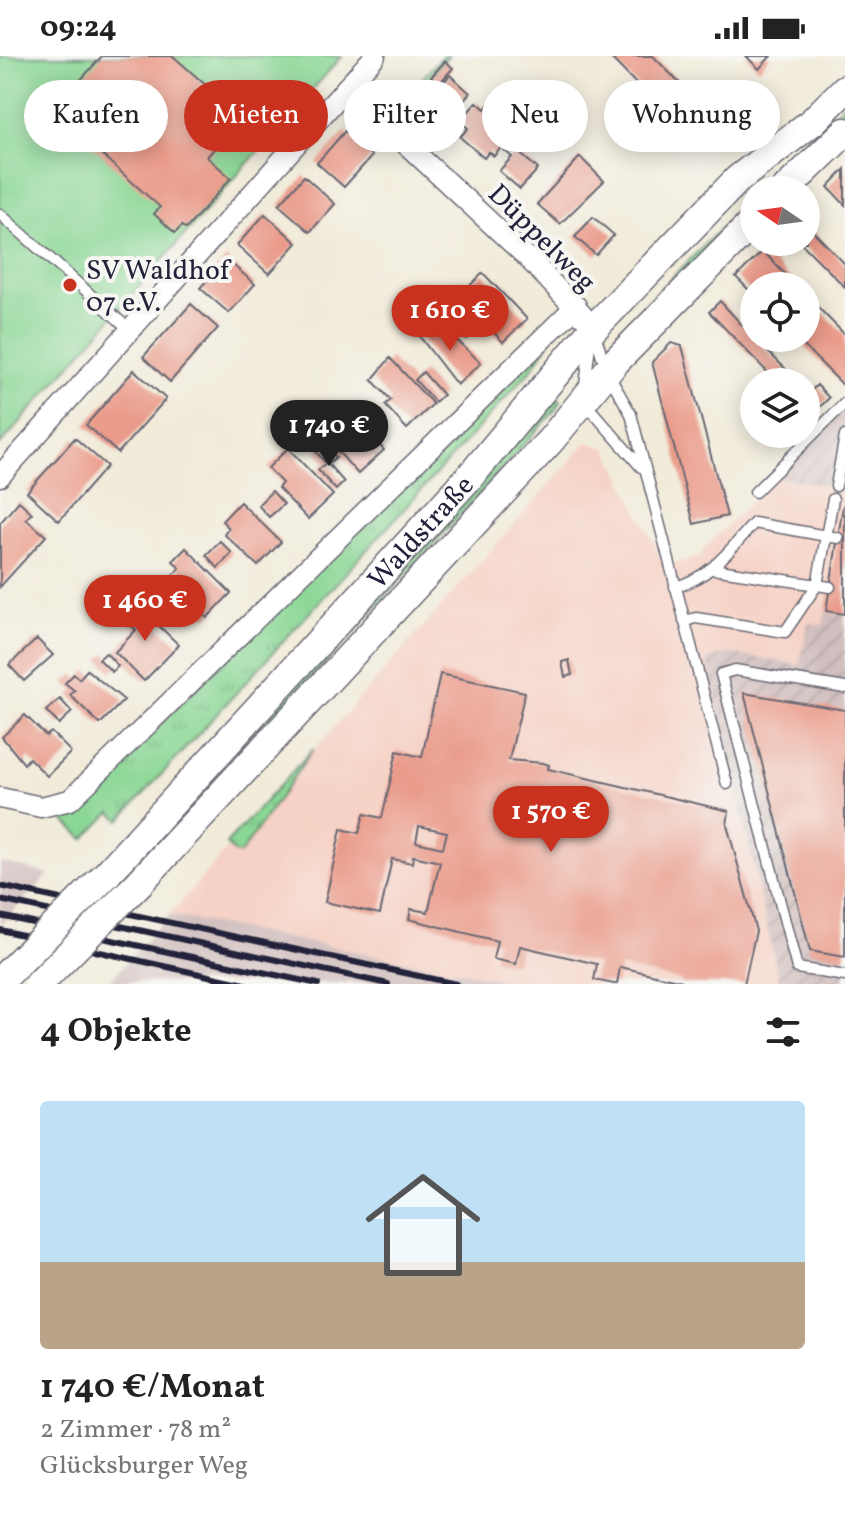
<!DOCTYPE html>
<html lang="de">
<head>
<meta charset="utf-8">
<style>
  body { margin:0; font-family:Vollkorn,serif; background:#f6f6f6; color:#222; height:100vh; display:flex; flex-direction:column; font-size:30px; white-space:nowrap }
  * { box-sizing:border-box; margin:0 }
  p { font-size:26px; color:#767676 }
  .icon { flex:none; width:44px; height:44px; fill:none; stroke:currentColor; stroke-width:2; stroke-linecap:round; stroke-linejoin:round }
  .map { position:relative; height:928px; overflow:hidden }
  .drawer { display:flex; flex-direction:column; background:#fff; flex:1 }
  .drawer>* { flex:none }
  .banner { position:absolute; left:24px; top:24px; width:798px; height:72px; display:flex; gap:16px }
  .needle { width:52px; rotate:283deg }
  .controls { position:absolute; left:740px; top:120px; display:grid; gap:16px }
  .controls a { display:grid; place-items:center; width:80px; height:80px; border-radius:50%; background:#fff; box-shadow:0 4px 20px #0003; font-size:40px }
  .price { position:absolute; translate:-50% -68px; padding:0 18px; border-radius:28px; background:#c8321e; color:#fff; font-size:26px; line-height:52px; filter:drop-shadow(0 2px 4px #0008) }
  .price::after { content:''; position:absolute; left:50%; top:48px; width:24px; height:18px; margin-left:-12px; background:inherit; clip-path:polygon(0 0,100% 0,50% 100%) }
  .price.current { background:#222; color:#fff }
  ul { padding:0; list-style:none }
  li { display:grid; align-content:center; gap:16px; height:424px; padding:0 40px }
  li+li { border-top:2px solid #e0e0e0 }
  li span { display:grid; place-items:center; height:248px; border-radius:8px; color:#555 }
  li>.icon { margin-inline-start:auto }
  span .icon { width:144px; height:144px; fill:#fffc; stroke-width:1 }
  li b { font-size:34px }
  h2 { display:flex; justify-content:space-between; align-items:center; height:96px; padding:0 40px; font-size:34px }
  .chip { padding:0 28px; border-radius:36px; background:#fff; box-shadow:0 4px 20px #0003; font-size:28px; line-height:72px }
  .chip.current { background:#c8321e; color:#fff }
  .status { display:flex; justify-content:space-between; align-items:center; height:56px; padding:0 40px; background:#fff; direction:ltr }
  .status svg { height:22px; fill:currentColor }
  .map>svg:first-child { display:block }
  .built { fill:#f6d1c5 }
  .industrial { fill:url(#industrial-furrows) }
  .railway { fill:#d1bfbf }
  .grass { fill:url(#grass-tufts); stroke:#567c68; stroke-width:2 }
  .park { fill:#8bd795; stroke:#567c68; stroke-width:2 }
  .building { fill:#ea9b8a; fill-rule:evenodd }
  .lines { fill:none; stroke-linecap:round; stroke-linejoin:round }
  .lane-casing { stroke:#6a6873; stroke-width:13 }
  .street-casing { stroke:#6a6873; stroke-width:23 }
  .secondary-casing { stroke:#6a6873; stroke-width:31 }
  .lane { stroke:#fff; stroke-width:10 }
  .street { stroke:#fff; stroke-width:20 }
  .secondary { stroke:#fff; stroke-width:28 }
  .rail { stroke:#22223b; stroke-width:6 }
  .secondary-bridge-casing { stroke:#6a6873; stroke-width:31; stroke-linecap:butt }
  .secondary-bridge { stroke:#fff; stroke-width:28 }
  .poi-dot { fill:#c8321e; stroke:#f6f6f2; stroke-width:3 }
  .labels { text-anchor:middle; stroke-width:8; stroke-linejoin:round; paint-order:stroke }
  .street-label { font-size:28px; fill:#22223b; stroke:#f6f6f2 }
  .poi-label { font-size:28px; fill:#22223b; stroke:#f6f6f2; text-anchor:start }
</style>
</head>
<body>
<div class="status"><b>09:24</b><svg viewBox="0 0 49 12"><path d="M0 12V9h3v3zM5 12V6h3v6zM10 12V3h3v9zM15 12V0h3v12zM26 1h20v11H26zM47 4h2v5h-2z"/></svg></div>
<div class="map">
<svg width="845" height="928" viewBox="0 0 845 928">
  <defs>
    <pattern id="industrial-furrows" width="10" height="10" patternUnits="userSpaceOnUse" patternTransform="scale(2)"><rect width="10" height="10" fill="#d1bfbf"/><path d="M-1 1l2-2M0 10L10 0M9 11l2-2" fill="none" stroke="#b3a4a5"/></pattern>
    <pattern id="grass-tufts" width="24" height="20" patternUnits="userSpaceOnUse" patternTransform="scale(2)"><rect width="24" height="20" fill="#8bd795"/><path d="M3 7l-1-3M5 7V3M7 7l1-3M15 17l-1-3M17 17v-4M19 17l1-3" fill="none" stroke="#78b881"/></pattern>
  </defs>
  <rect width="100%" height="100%" fill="#f6f6f2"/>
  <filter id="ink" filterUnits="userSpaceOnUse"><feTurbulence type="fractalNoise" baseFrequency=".0125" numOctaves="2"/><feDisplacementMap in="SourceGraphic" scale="16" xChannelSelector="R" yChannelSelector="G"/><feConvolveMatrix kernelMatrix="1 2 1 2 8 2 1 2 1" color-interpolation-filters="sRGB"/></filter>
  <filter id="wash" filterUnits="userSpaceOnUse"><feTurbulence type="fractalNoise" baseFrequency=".006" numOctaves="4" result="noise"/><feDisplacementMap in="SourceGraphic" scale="32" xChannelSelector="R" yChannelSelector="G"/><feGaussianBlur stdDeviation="1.8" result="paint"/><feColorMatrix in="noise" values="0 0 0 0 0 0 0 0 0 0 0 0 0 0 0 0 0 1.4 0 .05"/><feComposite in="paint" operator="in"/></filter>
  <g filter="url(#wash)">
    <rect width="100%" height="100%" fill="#f1ebda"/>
    <!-- built -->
    <path class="built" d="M587,386l20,6 58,118 38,-10 -1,-6 74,-73 69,12v125l-19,-3 -3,14 -23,40 -71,-12 -22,7 73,324h-257l-354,-69 60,-68 7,6h5l70,-100z"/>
    <!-- industrial -->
    <g class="industrial">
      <path d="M845,354v79l-69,-12z"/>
      <path d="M826,555l19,3v370h-65l-73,-324 22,-7 71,12 8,-42 15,2z"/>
    </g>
    <!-- railway -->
    <g class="railway">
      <path d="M0,806l49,12 -49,51z"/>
      <path d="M169,859l354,69 -414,-2z"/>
    </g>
    <!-- grass -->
    <g class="grass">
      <path d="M442,0h6l-44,50 -22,-19 7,-7 18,15z"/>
      <path d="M845,47v9l-77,78h-9z"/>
      <path d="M754,139v9l-147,149 39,-49z"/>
      <path d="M550,285l-18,28 -412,451 -9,-8 -27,27 -20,-19 1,-7 14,-9z"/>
      <path d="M558,341l3,5 -10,13 -420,461 -6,-2z"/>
      <path d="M313,693l-72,104 -5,1 -10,-10z"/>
    </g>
    <!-- park -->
    <path class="park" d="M0,0h342l-342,389z"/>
    <g id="blocks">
      <!-- building -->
      <g class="building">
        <path d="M102,0h71l69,61 -35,40 24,21 -45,51 -4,-3 -7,7 -21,-19 6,-7 -107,-96z"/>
        <path d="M609,0h44l63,64 -22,23z"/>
        <path d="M746,0h25l-12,13z"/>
        <path d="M445,5l8,7 -14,16 -8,-7z"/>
        <path d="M450,19l20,18 -26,29 -20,-18z"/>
        <path d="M493,43l24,21 -9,10 3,6 -17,20 -5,-4 -5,6 -24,-21 8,-9 -8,-7 17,-19 8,7z"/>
        <path d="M524,72l7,7 -14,16 21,18 -18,20 -21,-18 13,-14 -8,-7z"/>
        <path d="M345,75l27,25 -28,31 -27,-24z"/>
        <path d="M580,101l24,24 -44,43 -23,-20z"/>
        <path d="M845,113v36l-17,-18z"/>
        <path d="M304,120l31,28 -25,28 -31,-27z"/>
        <path d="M265,158l32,29 -28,31 -32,-29z"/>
        <path d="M593,161l21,18 -18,20 -21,-18z"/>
        <path d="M806,168l39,40v23l-45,-45h6z"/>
        <path d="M763,195l18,19 16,16h-43v9l-18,-18z"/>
        <path d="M226,203l29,25 -26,29 -29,-25z"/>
        <path d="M483,217l44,46 -24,23 -44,-46z"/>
        <path d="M806,239l39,40v52l-49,-49h10z"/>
        <path d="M720,245l34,37 45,44h-22l-68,-70z"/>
        <path d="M191,248l27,24 -48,54 -27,-25z"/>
        <path d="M467,253l14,15 -15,15 -15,-15z"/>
        <path d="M437,265l44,42 -24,22 -37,-48z"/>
        <path d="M671,287l11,3 45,170 -33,8 -42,-162z"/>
        <path d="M390,302l43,46 -26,25 -22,-24 6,-5 -19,-20z"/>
        <path d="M134,314l32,29 -48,54 -32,-28z"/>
        <path d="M423,316l20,23 -8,7 -20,-22z"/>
        <path d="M817,329l12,13 -20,20 -3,-28 3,3z"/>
        <path d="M364,350l12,13 -6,6 -12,-13z"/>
        <path d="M340,355l21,23 5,-4 18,20 -26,24 -39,-44z"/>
        <path d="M75,382l32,28 -48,55 -32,-29z"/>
        <path d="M324,388l12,13 -8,7 16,18 -8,8 -18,-20 8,-7 -10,-11z"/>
        <path d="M288,392l45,47 -25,24 -30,-31 4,-5 -14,-15z"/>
        <path d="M272,435l12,13 -15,13 -11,-12z"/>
        <path d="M19,445l13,12 -6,6 20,17 -46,51v-64z"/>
        <path d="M240,446l41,40 -23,24 -34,-32 5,-6 -7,-7z"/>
        <path d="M843,450h2v108l-19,-3z"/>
        <path d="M220,485l12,12 -14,15 -12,-13z"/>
        <path d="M186,492l45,45 -24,25 -38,-38 11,-12 -7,-7z"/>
        <path d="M167,536l13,13 -15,15 -13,-13z"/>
        <path d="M132,544l47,45 -35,36 -29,-29 21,-22 -17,-17z"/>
        <path d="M37,583l16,16 -29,26 -15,-16z"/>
        <path d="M106,597l12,13 -6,6 -13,-13z"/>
        <path d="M569,604l3,15 -7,2 -3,-15z"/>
        <path d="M87,614l37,30 -24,24 -30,-29 5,-4 -10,-8 9,-9 5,5z"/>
        <path d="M440,618l85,18 -16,68 34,3 6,2 -1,4 181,42 -2,14 29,106 -12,53h-63l1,-3 -62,-14 -3,17h-3l-20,-4 3,-16 -77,-18 -4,18 -23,-5 4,-18 -88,-22 2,-10 17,3 12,-50 -27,-6 -1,7 -20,-4 -12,55 -55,-12 16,-73 18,4 5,-19 18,4 15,-67 25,6zM419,770l28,6 -4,16 -27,-6z"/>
        <path d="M744,637l101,17v247l-35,-6z"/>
        <path d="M60,643l12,13 -13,12 -13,-13z"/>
        <path d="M25,659l21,21 5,-4 20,20 -24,24 -18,-18 -5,6 -22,-27z"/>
      </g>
    </g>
  </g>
  <g filter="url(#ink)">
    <use href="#blocks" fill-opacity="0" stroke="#6a6873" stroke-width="2"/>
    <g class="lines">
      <defs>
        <g id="lane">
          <path d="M0,158l130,116"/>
          <path d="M595,278l12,38 24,42 96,370"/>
          <path d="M585,329l5,-40"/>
          <path d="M586,348l55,63"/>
          <path d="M836,430l9,-50"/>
          <path d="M755,436l90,-89"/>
          <path d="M713,513l104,16 16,-86"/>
          <path d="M675,531c35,-9 56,-38 79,-64l84,15"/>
          <path d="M684,565l12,-3 89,14 32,-47 13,2"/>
          <path d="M845,632l-110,-18 -14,4 76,294 48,8"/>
        </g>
        <g id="street">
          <path d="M346,32l181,169 56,59"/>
          <path d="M0,420l375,-420"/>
          <path d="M0,742l41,9 29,-7 506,-494"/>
        </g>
        <g id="secondary">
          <path d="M785,134l60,-58"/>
          <path id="s1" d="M107,818l367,-402 119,-143 145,-150 74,-57 33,-33"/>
          <path d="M140,826l410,-441 66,-80 138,-140"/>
        </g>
      </defs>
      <!-- lane casing -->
      <use href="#lane" class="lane-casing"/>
      <!-- street casing -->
      <use href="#street" class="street-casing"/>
      <!-- secondary casing -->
      <use href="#secondary" class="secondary-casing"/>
      <!-- lane -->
      <use href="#lane" class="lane"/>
      <!-- street -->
      <use href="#street" class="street"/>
      <!-- secondary -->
      <use href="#secondary" class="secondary"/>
      <!-- rail -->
      <g class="rail">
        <path d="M0,830l456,98"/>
        <path d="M0,844l388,84"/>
        <path d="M0,860l318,68"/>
        <path d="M0,874l245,54"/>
      </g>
      <defs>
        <g id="secondary-bridge">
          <path d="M0,925l107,-107"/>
          <path d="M39,928l101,-102"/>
        </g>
      </defs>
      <!-- secondary-bridge casing -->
      <use href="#secondary-bridge" class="secondary-bridge-casing"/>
      <!-- secondary-bridge -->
      <use href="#secondary-bridge" class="secondary-bridge"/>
    </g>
  </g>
  <!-- markers -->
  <circle class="poi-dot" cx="70" cy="229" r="8"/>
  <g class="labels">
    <!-- street labels -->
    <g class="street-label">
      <text transform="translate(543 181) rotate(45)" y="10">Düppelweg</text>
      <text dy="10" stroke="none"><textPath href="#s1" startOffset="464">Waldstraße</textPath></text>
    </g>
    <!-- poi labels -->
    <g class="poi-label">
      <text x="86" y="223">SV Waldhof<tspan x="86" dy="32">07 e.V.</tspan></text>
    </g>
  </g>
</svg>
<div class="controls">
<a><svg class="needle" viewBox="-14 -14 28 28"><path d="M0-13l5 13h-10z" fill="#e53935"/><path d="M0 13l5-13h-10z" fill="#767676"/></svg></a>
<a><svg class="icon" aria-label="locate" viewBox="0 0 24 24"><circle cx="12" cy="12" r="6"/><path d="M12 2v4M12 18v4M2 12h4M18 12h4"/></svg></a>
<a><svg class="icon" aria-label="layers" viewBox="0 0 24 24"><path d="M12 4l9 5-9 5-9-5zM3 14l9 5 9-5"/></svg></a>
</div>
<b class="price" style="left:450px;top:297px">1 610 €</b>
<b class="price current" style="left:329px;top:412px">1 740 €</b>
<b class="price" style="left:145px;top:587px">1 460 €</b>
<b class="price" style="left:551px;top:798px">1 570 €</b>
<div class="banner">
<a class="chip">Kaufen</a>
<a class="chip current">Mieten</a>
<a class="chip">Filter</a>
<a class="chip">Neu</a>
<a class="chip">Wohnung</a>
</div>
</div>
<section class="drawer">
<h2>4 Objekte<svg class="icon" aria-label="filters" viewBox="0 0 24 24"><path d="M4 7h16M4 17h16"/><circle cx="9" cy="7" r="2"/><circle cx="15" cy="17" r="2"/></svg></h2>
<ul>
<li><span style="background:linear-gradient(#bfe0f5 65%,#b9a48a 0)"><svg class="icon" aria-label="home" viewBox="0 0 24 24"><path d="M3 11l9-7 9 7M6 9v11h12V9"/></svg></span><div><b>1 740 €/Monat</b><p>2 Zimmer · 78 m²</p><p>Glücksburger Weg</p></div></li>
</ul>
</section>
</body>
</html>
